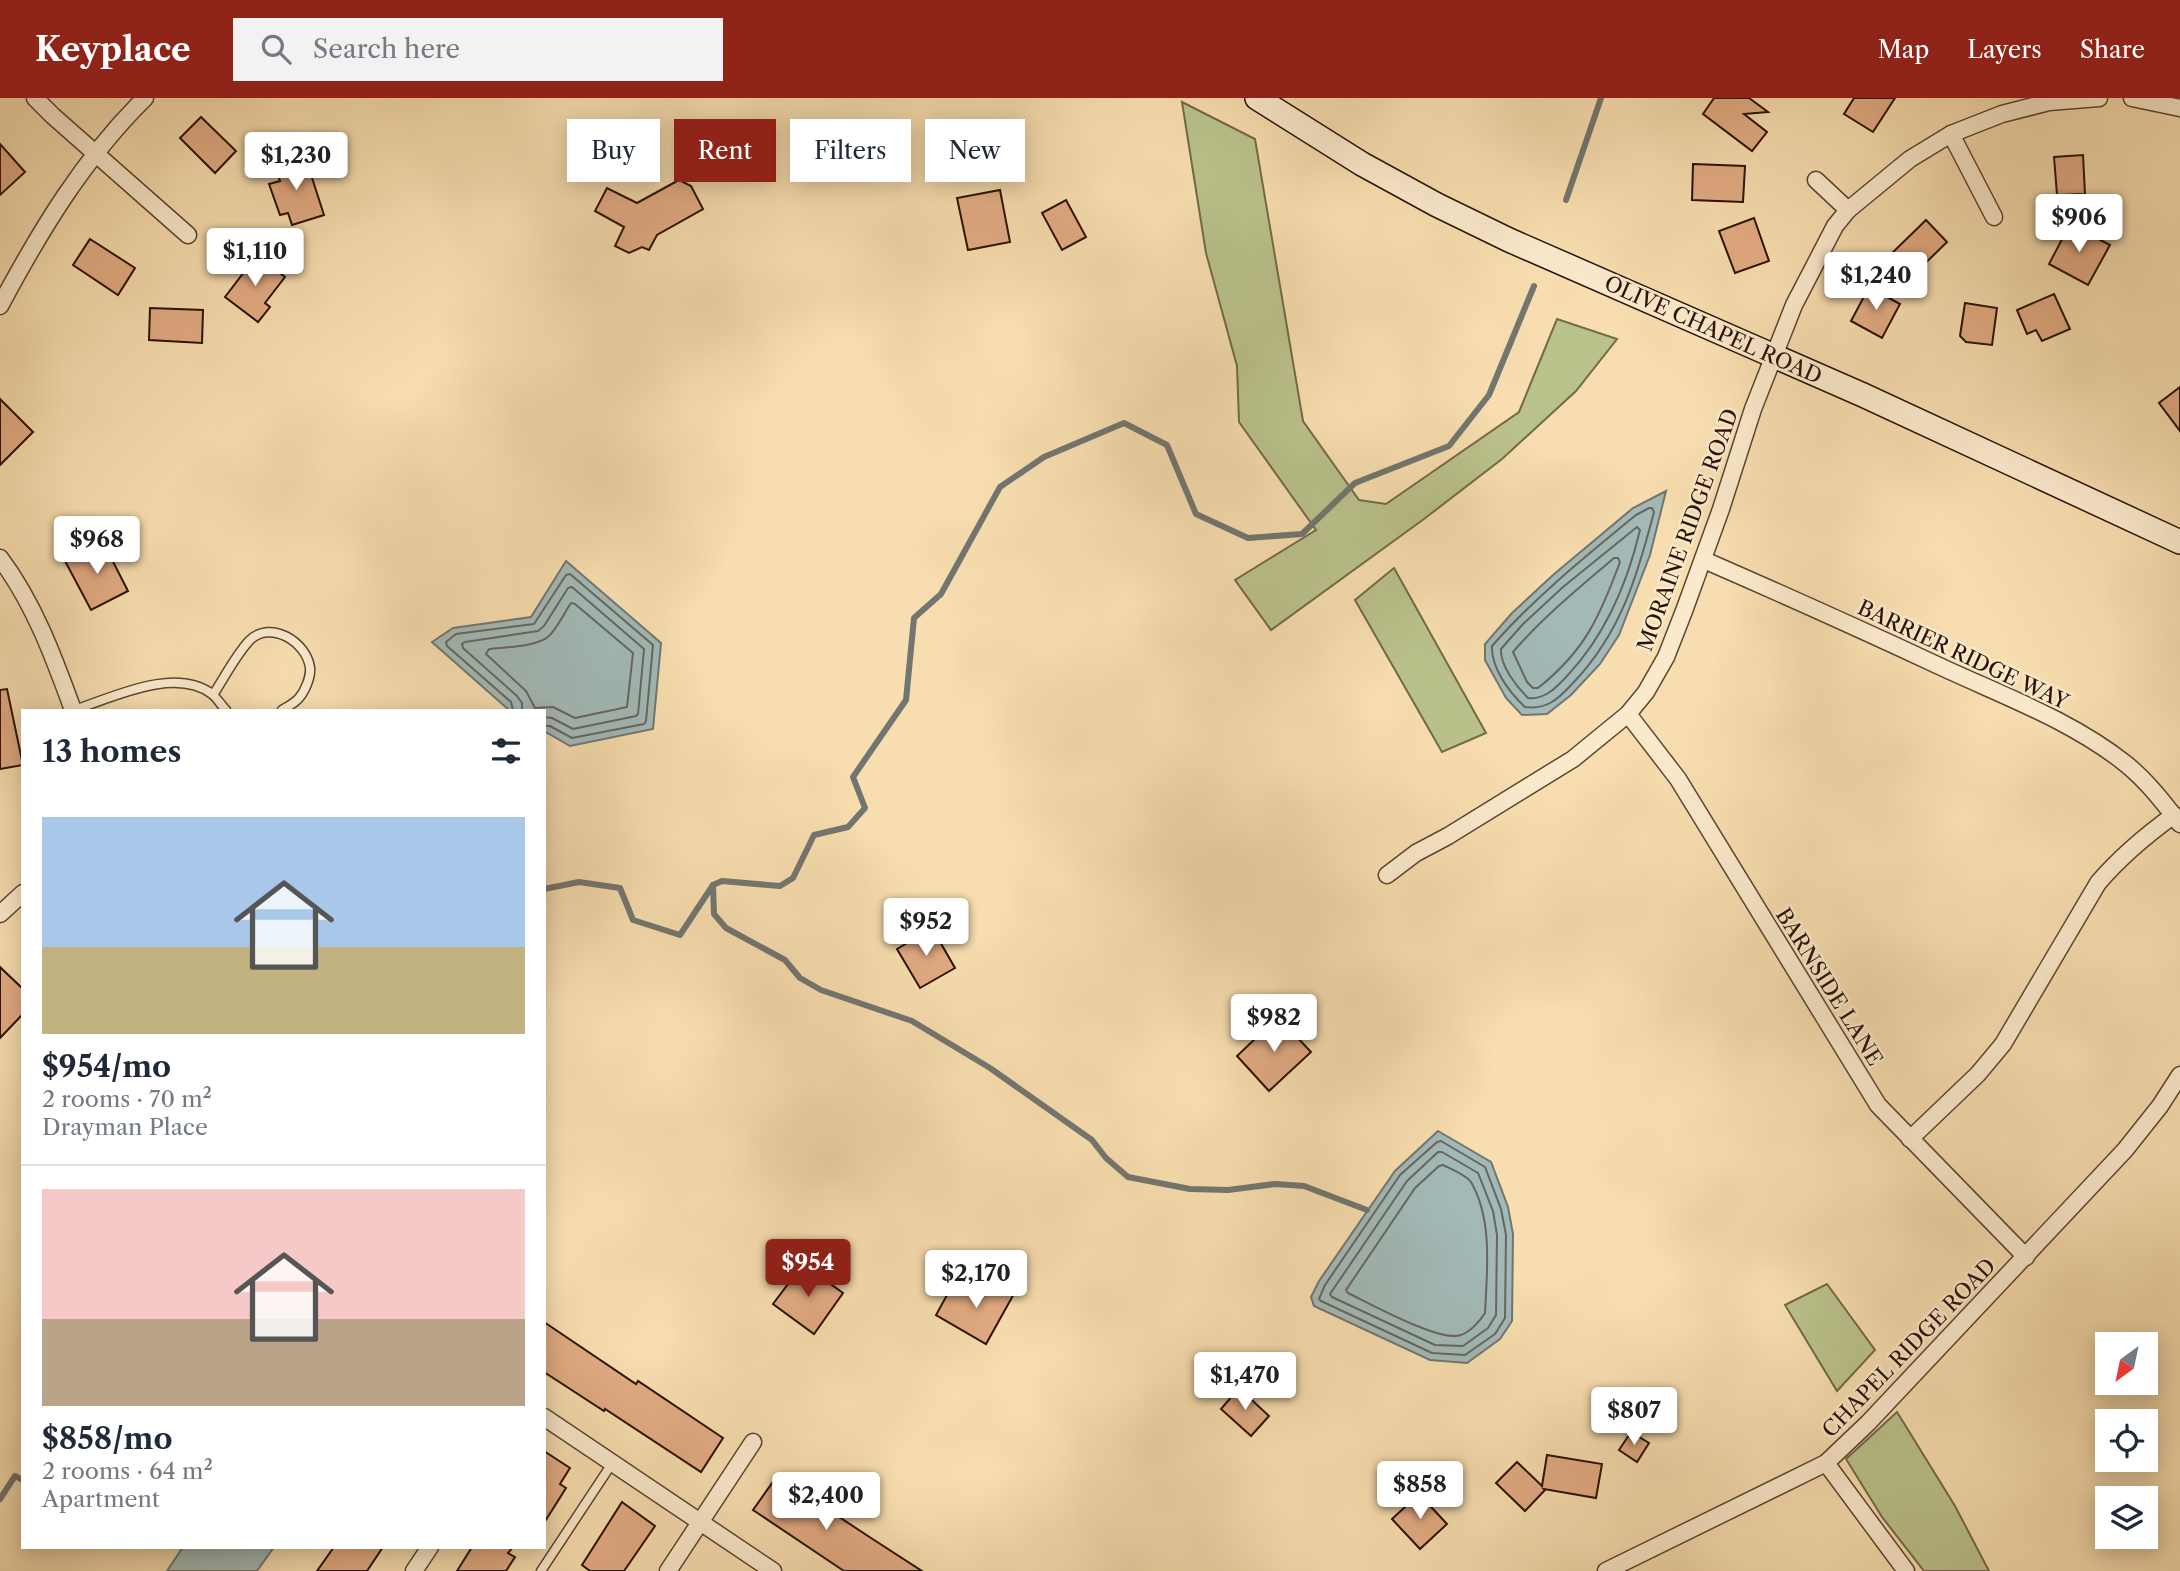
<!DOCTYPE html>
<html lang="en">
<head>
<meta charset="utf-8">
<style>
  body { margin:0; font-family:"Libre Caslon Text",serif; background:#f2f2f3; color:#1f2937; height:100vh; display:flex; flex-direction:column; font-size:26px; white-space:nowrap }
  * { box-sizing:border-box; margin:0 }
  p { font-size:23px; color:#747a83 }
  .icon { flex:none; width:38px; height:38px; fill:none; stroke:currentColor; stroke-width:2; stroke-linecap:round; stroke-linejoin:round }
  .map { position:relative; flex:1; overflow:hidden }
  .drawer { position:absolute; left:21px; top:611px; width:525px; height:840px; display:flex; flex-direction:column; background:#fff; border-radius:0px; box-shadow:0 4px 18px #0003 }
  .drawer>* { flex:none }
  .banner { position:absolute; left:567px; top:21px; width:665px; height:63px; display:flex; gap:14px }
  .needle { width:46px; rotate:213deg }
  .controls { position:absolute; left:2095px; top:1234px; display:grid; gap:14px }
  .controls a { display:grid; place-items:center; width:63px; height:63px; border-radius:0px; background:#fff; box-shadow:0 4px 18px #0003; font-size:35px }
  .price { position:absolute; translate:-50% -60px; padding:0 16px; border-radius:7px; background:#fff; color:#222; font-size:23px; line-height:46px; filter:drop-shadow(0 2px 4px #0008) }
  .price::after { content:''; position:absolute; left:50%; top:42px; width:21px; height:16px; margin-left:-10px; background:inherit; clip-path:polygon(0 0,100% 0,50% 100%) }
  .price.current { background:#8f2418; color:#fff }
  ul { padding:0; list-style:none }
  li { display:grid; align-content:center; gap:14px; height:371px; padding:0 21px }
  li+li { border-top:2px solid #e0e1e3 }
  li span { display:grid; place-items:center; height:217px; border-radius:0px; color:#555 }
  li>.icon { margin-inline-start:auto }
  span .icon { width:126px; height:126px; fill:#fffc; stroke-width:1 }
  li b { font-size:30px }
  h2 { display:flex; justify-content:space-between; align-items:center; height:84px; padding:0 21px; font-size:30px }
  .pill { padding:0 24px; border-radius:0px; background:#fff; box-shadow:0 4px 18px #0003; font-size:24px; line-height:63px }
  .pill.current { background:#8f2418; color:#fff }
  header { display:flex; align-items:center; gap:42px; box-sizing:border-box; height:98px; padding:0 35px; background:#8f2418; color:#fff }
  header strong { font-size:33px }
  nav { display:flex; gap:38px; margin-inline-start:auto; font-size:24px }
  .search { width:490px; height:63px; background:#f2f2f3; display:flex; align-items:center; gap:18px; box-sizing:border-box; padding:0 24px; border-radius:0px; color:#747a83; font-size:26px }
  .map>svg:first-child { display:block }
  .green { fill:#bac28c; stroke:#726a48; stroke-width:2 }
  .water { fill:#a2b9b7; stroke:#727670; stroke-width:2 }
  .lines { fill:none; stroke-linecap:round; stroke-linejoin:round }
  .shore { stroke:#66665e; stroke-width:2 }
  .stream { stroke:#727670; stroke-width:6 }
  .building { fill:#e2ab83; stroke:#291205; stroke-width:2 }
  .lane-casing { stroke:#5c4530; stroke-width:11 }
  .street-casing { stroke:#5c4530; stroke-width:19 }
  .secondary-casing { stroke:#291205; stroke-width:26 }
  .lane { stroke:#fae9cb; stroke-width:8 }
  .street { stroke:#fae9cb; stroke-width:16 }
  .secondary { stroke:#fae9cb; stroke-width:23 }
  .labels { text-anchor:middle; stroke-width:5; stroke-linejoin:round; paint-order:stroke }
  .street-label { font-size:21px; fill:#291205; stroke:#fae9cb }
</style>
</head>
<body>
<header>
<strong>Keyplace</strong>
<div class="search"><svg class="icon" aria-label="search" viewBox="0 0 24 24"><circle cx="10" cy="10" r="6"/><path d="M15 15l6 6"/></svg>Search here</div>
<nav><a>Map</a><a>Layers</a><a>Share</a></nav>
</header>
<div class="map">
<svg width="2180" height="1473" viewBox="0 0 2180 1473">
  <rect width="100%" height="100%" fill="#f7ddaf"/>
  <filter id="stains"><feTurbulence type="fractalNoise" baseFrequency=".00286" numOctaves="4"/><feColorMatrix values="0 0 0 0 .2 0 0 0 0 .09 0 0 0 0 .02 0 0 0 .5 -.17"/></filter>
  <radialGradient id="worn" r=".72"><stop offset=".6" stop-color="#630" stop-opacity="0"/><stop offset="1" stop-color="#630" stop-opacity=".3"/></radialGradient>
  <!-- green -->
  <g class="green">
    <path d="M1182,4l73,37 48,282 56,79 27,4 133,-92 38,-93 60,20 -41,52 -74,68 -78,60 -153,111 -36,-50 81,-50 -77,-108 -2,-56 -31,-113z"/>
    <path d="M1394,470l92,165 -44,19 -87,-152z"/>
    <path d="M1827,1186l48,66 -38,41 -52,-86z"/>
    <path d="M1897,1314l58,94 34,65h-65l-42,-54 -36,-58z"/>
  </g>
  <!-- water -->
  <g class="water">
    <path d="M1666,393l-16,64 -31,80 -19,29 -29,31 -24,19 -25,1 -16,-17 -21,-38v-16l27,-31 41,-38 80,-67z"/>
    <path d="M566,463l95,82 -8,86 -83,17 -26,-15v-21h-35l-77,-68 21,-14 78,-11z"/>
    <path d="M1438,1033l53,31 17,45 5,27 -1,87 -12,18 -33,24 -37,-3 -116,-54 -3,-9 8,-16 76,-110z"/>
    <path d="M183,1449h91l-17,24h-90z"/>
  </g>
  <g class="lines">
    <!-- shore -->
    <g class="shore">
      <path d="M1649,410h3l2,4c-17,65 -33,120 -80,170 -15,16 -26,28 -49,25 -16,-15 -34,-39 -33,-61 43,-49 94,-90 144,-131z"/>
      <path d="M1637,429l3,3c-13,55 -34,104 -72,145 -11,12 -23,25 -40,23 -11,-11 -28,-32 -27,-49l22,-25 40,-37z"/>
      <path d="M1614,460h4l2,4c-20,54 -35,89 -82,126h-5l-6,-6 -14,-30c30,-35 66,-64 101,-94z"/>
      <path d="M571,505l4,1 58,49 -6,54 -52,11 -22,-11 -18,1 -9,-17 -40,-37 3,-5c16,-2 48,-2 60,-13 9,-9 15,-23 22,-33z"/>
      <path d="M513,612l-2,-8 -64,-56 -1,-4 10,-8 78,-10 32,-49 4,-1 83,71 -7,76 -2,3 -72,14 -22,-12h-6"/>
      <path d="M522,612v-7l-5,-7 -54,-48 -1,-4 3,-2 73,-11 6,-5 24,-38 4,-1 72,62 -6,65 -2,2 -63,13 -21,-11 -8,-1"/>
      <path d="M1441,1043l44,26 16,42 5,26 -1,83 -10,16 -30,21 -33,-2 -111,-52 -2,-2 6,-14 75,-110 37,-33z"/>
      <path d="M1438,1054h4l36,21 15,38 4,24 -1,80 -8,13 -25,18 -28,-1 -103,-48 -2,-3 77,-113z"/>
      <path d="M1443,1067c8,4 23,10 28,17 22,38 16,89 14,131 -5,8 -15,19 -24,22 -20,8 -92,-32 -113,-42l-2,-3 69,-102 24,-22z"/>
    </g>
    <!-- stream -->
    <g class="stream">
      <path d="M1566,102l35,-102"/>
      <path d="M713,787l1,29 12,14 59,32 15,18 21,12 91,31 78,47 102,72 14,18 22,19 62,12 38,1 47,-6 29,2 63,24"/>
      <path d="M544,791l35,-7 41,6 13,32 47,15 33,-50 9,-4 58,5 13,-8 21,-43 34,-8 17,-19 -12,-31 53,-77 8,-82 27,-24 59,-107 44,-30 80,-34 43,22 29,69 52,24 54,-4 53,-51 94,-37 40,-51 45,-109"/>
      <path d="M0,1401l15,-23 8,4"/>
    </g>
  </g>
  <!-- building -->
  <g class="building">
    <path d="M1714,0h35l19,14 -24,2 23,18 -15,19 -49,-37z"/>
    <path d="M1854,0h41l-22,34 -29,-18z"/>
    <path d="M201,19l35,34 -21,22 -35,-35z"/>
    <path d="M0,46l25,28 -25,23z"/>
    <path d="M2083,57l2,39 -28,1 -3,-38z"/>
    <path d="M305,58l19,59 -32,10 -4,-12 -8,2 -11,-31 11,-3 -5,-15z"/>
    <path d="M1693,66l52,2 -2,36 -51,-2z"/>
    <path d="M679,82l12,6 12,23 -46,26 -8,15 -7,-3 -13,6 -14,-7 9,-19 -29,-16 12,-23 30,15z"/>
    <path d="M1000,92l10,52 -42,8 -11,-52z"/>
    <path d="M1066,102l20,37 -24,13 -20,-37z"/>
    <path d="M1754,120l15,43 -34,12 -16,-42z"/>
    <path d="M1926,122l21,22 -40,39 -21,-22z"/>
    <path d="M2070,126l40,21 -22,40 -39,-21z"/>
    <path d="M90,141l45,29 -17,27 -45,-30z"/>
    <path d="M257,157l28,22 -20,26 5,4 -12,15 -33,-25z"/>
    <path d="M1869,189l31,17 -18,34 -31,-17z"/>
    <path d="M2054,196l16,35 -28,12 -6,-11 -9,4 -10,-24z"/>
    <path d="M1965,205l32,5 -5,37 -26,-3 -6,-6z"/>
    <path d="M150,210l53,2 -1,33 -53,-3z"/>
    <path d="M2180,289v44l-21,-28z"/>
    <path d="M0,301l33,33 -33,33z"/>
    <path d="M103,444l25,49 -37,19 -26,-49z"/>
    <path d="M7,591l16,76 -23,4v-79z"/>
    <path d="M932,830l23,40 -35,20 -23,-39z"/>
    <path d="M0,869l23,22v25l-23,24z"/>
    <path d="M1278,919l33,35 -42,39 -32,-35z"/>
    <path d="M803,1166l40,29 -29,41 -41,-30z"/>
    <path d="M993,1182l22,12 -29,52 -50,-29 17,-31 28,16z"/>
    <path d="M544,1224l92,62 2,-3 85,57 -22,34 -96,-63 -1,2 -60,-39z"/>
    <path d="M1239,1290l30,28 -18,20 -30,-27z"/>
    <path d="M1631,1334l18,11 -12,19 -18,-12z"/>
    <path d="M544,1353l26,17 -10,16 6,4 -22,35z"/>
    <path d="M1547,1357l55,9 -6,34 -52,-9 1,1 -20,21 -29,-28 21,-21 25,24z"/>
    <path d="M777,1378l94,62 51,33h-78l-91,-61z"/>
    <path d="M1419,1396l28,30 -27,25 -28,-30z"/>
    <path d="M622,1404l33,24 -31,45h-34l-8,-6z"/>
    <path d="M334,1449h49l-16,24h-50z"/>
    <path d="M472,1449h41l-5,6 7,4 -9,14h-49z"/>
  </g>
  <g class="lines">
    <defs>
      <g id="lane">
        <path d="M213,597c11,-17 23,-40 36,-54 21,-22 58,1 61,27 1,9 -5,23 -11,30 -4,5 -12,9 -17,12"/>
        <path d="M74,612c38,-12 100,-44 138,-16 5,4 9,11 14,16"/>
        <path d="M541,1473l72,-109"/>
      </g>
      <g id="street">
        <path d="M35,0l18,18 135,119"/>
        <path d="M2132,0l48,10"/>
        <path d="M1951,36l43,83"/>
        <path d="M1816,82l32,30"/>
        <path d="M0,208c40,-75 84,-148 145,-208"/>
        <path d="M0,460c34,45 54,100 73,152"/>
        <path d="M1704,462c78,34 156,69 233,105 64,30 134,55 189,99 21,17 38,39 54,60"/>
        <path d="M1628,616l50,65 200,326 148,152"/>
        <path d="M1387,777l29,-22 32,-17 125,-77 55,-45 18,-22 20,-35 18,-46 37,-102 32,-100 41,-104 41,-79 13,-16 62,-51 41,-25 51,-20 47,-12 50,-4"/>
        <path d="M0,816l23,-21"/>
        <path d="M1910,1041l68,-65 25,-30 95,-161c23,-27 47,-47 76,-68"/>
        <path d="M544,1319l229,154"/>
        <path d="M1826,1365l80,108"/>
        <path d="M414,1473l16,-24"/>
        <path d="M668,1473l85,-129"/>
        <path d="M1606,1473l220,-108 42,-40 257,-273 35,-44 20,-31"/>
      </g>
      <path id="secondary" d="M1257,0l105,66 75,41 72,35 354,155 317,147"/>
    </defs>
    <!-- lane casing -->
    <use href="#lane" class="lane-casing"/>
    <!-- street casing -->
    <use href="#street" class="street-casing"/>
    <!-- secondary casing -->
    <use href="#secondary" class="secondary-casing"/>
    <!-- lane -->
    <use href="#lane" class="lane"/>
    <!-- street -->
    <use href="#street" class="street"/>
    <!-- secondary -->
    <use href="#secondary" class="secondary"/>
  </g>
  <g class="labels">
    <!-- street labels -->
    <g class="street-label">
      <text transform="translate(1713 232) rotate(24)" y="7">OLIVE CHAPEL ROAD</text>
      <text transform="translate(1688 432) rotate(-70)" y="7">MORAINE RIDGE ROAD</text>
      <text transform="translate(1963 557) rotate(25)" y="7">BARRIER RIDGE WAY</text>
      <text transform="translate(1829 889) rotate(58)" y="7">BARNSIDE LANE</text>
      <text transform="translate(1909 1250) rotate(-46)" y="7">CHAPEL RIDGE ROAD</text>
    </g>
  </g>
  <rect width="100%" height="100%" filter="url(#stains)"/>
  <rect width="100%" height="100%" fill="url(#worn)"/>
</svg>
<div class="controls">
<a><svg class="needle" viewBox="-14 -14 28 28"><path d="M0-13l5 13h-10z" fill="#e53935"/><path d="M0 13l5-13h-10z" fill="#747a83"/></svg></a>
<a><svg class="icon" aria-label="locate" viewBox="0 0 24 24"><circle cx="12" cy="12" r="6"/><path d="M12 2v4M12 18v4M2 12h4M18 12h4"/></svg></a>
<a><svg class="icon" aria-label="layers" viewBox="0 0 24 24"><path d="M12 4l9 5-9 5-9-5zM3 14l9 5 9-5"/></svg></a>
</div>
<b class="price" style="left:296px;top:94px">$1,230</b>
<b class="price" style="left:2079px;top:156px">$906</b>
<b class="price" style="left:255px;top:190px">$1,110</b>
<b class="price" style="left:1876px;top:214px">$1,240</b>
<b class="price" style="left:97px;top:478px">$968</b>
<b class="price" style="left:926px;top:860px">$952</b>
<b class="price" style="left:1274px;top:956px">$982</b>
<b class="price current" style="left:808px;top:1201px">$954</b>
<b class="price" style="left:976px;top:1212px">$2,170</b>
<b class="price" style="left:1245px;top:1314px">$1,470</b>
<b class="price" style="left:1634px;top:1349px">$807</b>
<b class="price" style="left:1420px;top:1423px">$858</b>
<b class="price" style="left:826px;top:1434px">$2,400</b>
<div class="banner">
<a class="pill">Buy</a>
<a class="pill current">Rent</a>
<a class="pill">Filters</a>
<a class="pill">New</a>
</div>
<section class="drawer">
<h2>13 homes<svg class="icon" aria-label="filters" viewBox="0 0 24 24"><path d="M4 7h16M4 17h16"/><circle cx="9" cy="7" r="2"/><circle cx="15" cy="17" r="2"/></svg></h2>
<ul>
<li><span style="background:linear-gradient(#a9c7e8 60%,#c2b280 0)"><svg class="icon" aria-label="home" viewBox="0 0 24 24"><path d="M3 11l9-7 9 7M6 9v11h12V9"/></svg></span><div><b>$954/mo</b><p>2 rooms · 70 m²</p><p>Drayman Place</p></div></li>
<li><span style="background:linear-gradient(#f6c9c9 60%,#b9a48a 0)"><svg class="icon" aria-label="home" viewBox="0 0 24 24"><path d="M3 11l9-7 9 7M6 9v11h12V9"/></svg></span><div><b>$858/mo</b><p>2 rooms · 64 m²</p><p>Apartment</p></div></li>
</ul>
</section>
</div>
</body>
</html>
